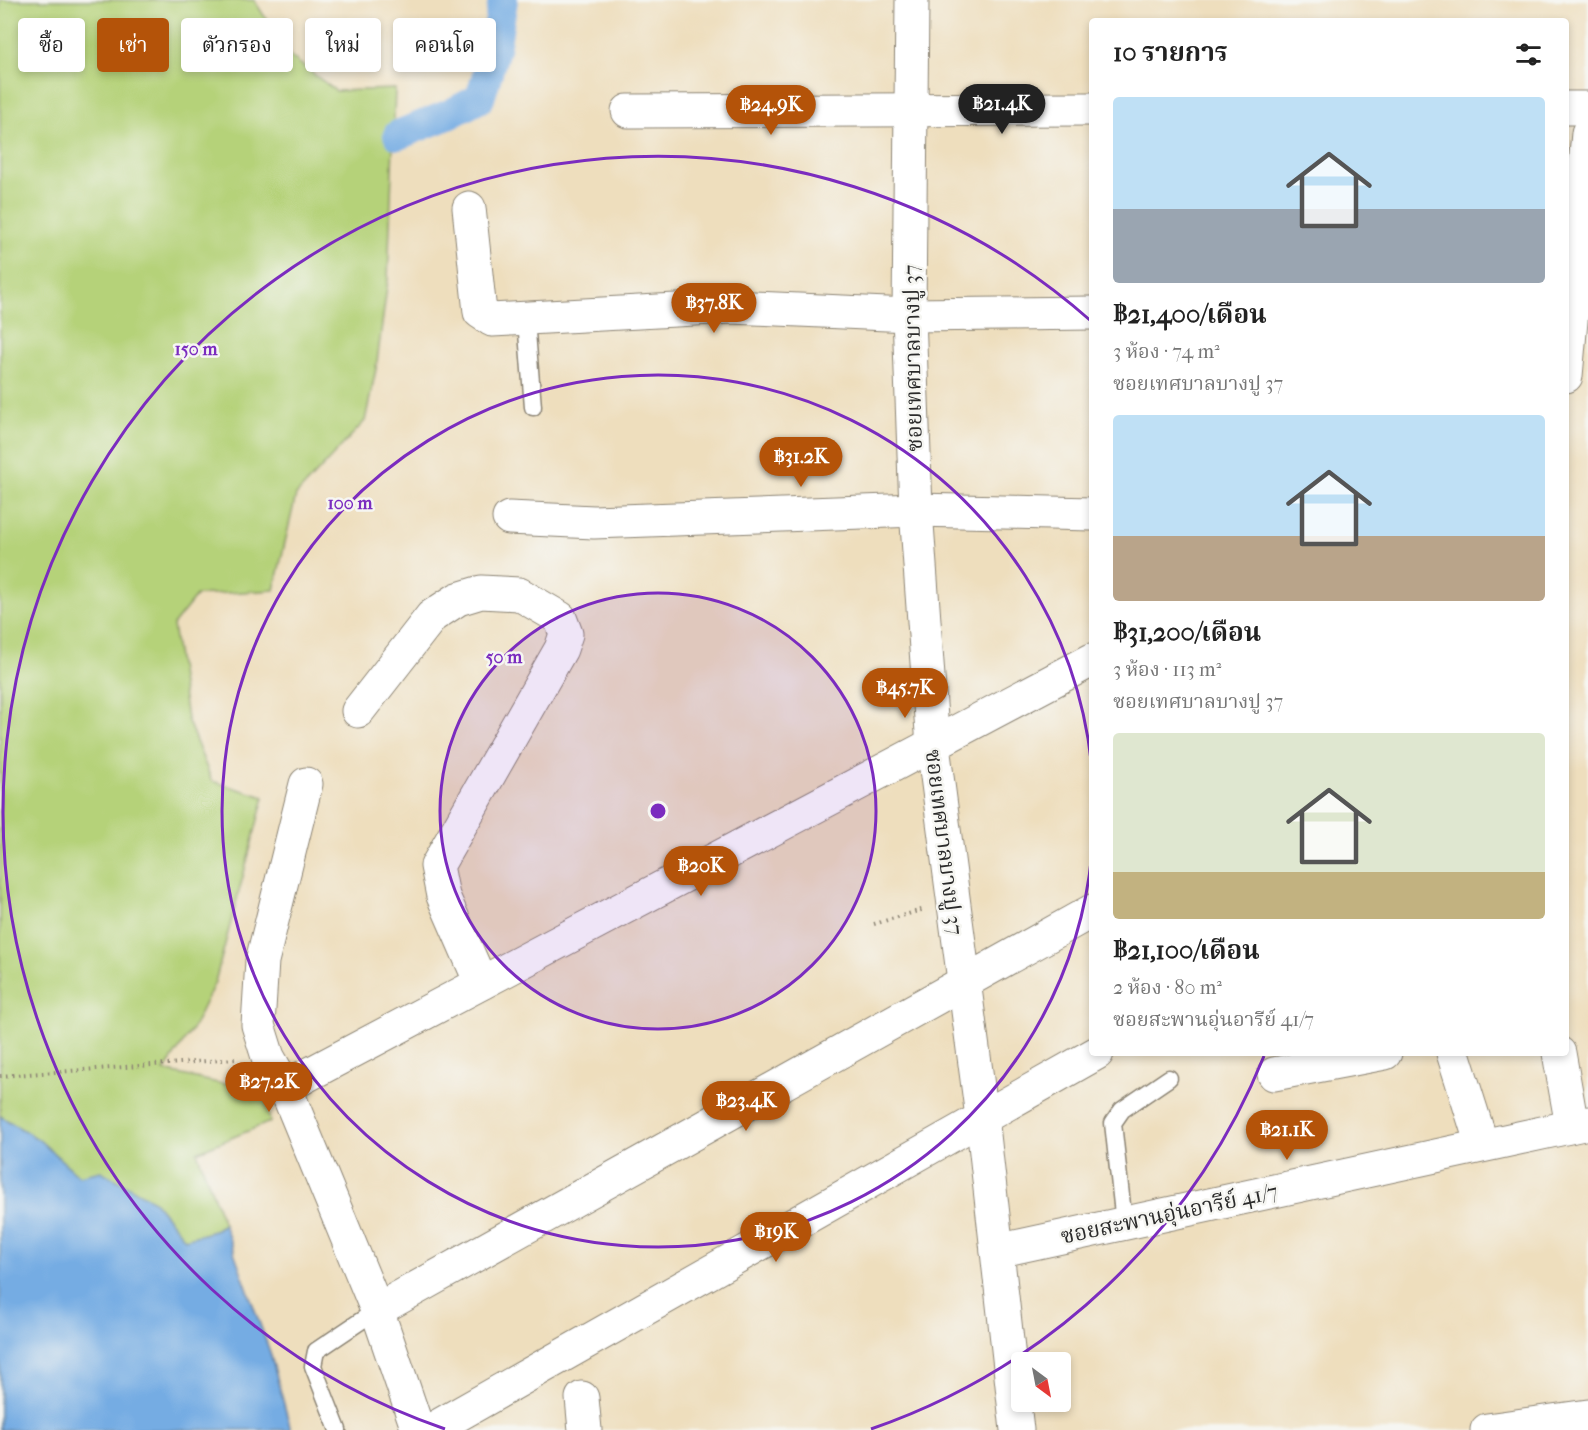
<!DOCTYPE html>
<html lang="th">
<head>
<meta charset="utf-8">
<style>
  body { margin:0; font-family:"IM FELL French Canon","Noto Serif Thai",serif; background:#f2f2f2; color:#222; height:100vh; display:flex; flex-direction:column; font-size:22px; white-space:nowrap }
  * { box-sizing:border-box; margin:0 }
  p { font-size:20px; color:#767676 }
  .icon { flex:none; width:33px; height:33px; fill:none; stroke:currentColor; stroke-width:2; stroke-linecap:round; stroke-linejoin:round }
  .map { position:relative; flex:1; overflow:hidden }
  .sheet { position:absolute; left:1089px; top:18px; width:480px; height:1038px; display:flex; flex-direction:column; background:#fff; border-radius:6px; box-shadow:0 3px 9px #0003 }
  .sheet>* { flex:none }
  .hud { position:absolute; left:18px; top:18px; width:570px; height:54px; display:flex; gap:12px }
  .needle { width:39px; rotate:148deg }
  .buttons { position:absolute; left:1011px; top:1352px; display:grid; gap:12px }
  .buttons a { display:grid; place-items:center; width:60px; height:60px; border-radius:6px; background:#fff; box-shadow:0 3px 9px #0003; font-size:30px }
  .price { position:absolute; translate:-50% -51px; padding:0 14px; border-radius:21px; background:#b45309; color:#fff; font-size:20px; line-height:39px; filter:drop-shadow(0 2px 3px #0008) }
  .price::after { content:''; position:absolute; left:50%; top:36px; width:18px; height:14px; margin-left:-9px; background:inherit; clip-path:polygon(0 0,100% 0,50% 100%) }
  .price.selected { background:#222; color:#fff }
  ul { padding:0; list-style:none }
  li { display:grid; align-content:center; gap:12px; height:318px; padding:0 24px }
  li span { display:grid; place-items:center; height:186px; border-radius:6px; color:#555 }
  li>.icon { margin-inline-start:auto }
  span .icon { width:108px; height:108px; fill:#fffc; stroke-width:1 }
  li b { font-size:26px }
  h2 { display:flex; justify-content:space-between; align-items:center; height:72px; padding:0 24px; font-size:26px }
  .tag { padding:0 21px; border-radius:6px; background:#fff; box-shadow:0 3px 9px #0003; font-size:21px; line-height:54px }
  .tag.selected { background:#b45309; color:#fff }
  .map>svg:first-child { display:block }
  .green { fill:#b5d279; stroke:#707e52; stroke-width:1.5 }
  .water { fill:#74ace3; stroke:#506c87; stroke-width:1.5 }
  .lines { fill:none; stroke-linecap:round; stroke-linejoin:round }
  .canal { stroke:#74ace3; stroke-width:30 }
  .lane-casing { stroke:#8c8474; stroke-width:19 }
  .street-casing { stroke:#8c8474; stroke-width:35 }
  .path { stroke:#8c8474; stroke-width:4; stroke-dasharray:1.5 4.5; stroke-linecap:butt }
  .lane { stroke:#fff; stroke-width:16 }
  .street { stroke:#fff; stroke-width:33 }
  .ring { fill:none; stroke:#7b2cbf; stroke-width:3 }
  .labels { text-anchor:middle; stroke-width:5; stroke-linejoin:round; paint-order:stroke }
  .street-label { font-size:22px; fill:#2b2b2b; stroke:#f6f6f2 }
  .centre { fill:#7b2cbf; stroke:#f6f6f2; stroke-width:3 }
  .ring-label { font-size:18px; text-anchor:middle; font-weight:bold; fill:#7b2cbf; stroke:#f6f6f2; stroke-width:5; stroke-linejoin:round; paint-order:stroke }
</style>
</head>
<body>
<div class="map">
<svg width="1588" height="1430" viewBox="0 0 1588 1430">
  <rect width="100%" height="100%" fill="#f6f6f2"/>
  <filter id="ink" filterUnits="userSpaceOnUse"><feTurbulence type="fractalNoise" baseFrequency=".0167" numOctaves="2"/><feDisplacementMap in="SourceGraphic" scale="12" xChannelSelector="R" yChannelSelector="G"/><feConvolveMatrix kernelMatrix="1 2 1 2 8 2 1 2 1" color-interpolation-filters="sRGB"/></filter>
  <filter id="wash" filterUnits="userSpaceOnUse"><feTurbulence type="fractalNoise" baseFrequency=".008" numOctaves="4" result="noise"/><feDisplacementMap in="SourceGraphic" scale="24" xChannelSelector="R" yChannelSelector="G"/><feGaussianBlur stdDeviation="1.35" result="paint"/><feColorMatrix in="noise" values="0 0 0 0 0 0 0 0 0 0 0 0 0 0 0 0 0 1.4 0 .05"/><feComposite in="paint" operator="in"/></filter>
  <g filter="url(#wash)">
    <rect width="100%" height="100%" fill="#eedebd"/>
    <!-- green -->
    <path class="green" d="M0,0h254l36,56 46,35 59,-2 -7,190 -12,90 -11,52 -69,74 -22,95 -77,5 -24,30 14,94 25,62 52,16 -49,185 -22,46 -29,43 54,12 45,5 7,34 -73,30 27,72 -13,8 -26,7 -31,-38 -75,-25 -41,-37 -38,-23z"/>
    <!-- water -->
    <path class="water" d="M0,1116l38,23 41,37 22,-5 53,30 31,38 26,-7 13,-8 46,128 21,78h-291z"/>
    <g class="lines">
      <!-- canal -->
      <path class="canal" d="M398,135l52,-21 30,-16 15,-49 8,-49"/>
    </g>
  </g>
  <g filter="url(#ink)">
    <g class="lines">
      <defs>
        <g id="lane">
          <path d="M526,320l7,87"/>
          <path d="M1124,1223l-11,-100 9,-13 47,-32"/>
          <path d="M338,1430l-25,-64 3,-15 61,-41"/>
        </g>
        <g id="street">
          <path d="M912,0l-3,315 7,195 17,236 49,371 35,313"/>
          <path d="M1566,108h22"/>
          <path d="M628,111l464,-2"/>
          <path d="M469,208l11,104 12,8 239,-13 178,8 183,-2"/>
          <path d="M1566,376l22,-243"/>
          <path d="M509,518l85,4 322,-12 176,4"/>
          <path d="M358,711l74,-95 26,-17 23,-7 38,2 41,24 6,16 -5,15 -124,217 6,30 38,87"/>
          <path d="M306,784l-44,177 -4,64 10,32 17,30 92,223 41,120"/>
          <path d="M1453,1053l29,92"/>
          <path d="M1559,1053l13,73"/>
          <path d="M1274,1074l111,-21"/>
          <path d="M285,1087l807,-427"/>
          <path d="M997,1251l591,-128"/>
          <path d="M377,1310l715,-399"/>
          <path d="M582,1398l3,32"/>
          <path d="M431,1430l666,-377"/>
          <path d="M1487,1430l101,-14"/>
        </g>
      </defs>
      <!-- lane casing -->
      <use href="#lane" class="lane-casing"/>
      <!-- street casing -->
      <use href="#street" class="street-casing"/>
      <!-- path -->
      <g class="path">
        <path d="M874,924l51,-15"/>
        <path d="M0,1076l236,-17"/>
      </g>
      <!-- lane -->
      <use href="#lane" class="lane"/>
      <!-- street -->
      <use href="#street" class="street"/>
    </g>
  </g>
  <!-- distance rings -->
  <circle cx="658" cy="811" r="218" fill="#7b2cbf" fill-opacity=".12"/>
  <g class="ring">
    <circle cx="658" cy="811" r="218"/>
    <path d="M1092 853A436 436 0 1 1 1092 769"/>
    <path d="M1264 1056A654 654 0 0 1 871 1429M445 1429A654 654 0 1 1 1091 321"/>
  </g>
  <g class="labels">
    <!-- street labels -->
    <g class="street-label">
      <text transform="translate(912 358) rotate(-91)" y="8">ซอยเทศบาลบางปู 37</text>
      <text transform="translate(945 842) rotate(83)" y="8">ซอยเทศบาลบางปู 37</text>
      <text transform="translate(1169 1213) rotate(-12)" y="8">ซอยสะพานอุ่นอารีย์ 41/7</text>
    </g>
  </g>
  <circle cx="658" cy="811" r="9" class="centre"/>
  <g class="ring-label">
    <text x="196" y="355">150 m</text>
    <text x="350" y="509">100 m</text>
    <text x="504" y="663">50 m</text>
  </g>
</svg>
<div class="buttons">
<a><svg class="needle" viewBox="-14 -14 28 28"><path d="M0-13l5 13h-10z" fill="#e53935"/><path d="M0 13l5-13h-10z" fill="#767676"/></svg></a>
</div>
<b class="price selected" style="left:1002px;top:135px">฿21.4K</b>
<b class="price" style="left:771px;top:136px">฿24.9K</b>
<b class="price" style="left:714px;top:334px">฿37.8K</b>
<b class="price" style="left:801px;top:488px">฿31.2K</b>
<b class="price" style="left:905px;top:719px">฿45.7K</b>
<b class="price" style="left:701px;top:897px">฿20K</b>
<b class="price" style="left:269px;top:1113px">฿27.2K</b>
<b class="price" style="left:746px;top:1132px">฿23.4K</b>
<b class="price" style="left:1287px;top:1161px">฿21.1K</b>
<b class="price" style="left:776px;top:1263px">฿19K</b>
<div class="hud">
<a class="tag">ซื้อ</a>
<a class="tag selected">เช่า</a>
<a class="tag">ตัวกรอง</a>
<a class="tag">ใหม่</a>
<a class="tag">คอนโด</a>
</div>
<section class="sheet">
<h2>10 รายการ<svg class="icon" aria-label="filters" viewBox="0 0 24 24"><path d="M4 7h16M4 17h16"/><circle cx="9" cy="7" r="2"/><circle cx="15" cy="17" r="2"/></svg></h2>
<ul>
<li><span style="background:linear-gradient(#bfe0f5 60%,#9aa5b1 0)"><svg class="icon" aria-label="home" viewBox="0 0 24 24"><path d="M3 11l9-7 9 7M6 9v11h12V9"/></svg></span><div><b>฿21,400/เดือน</b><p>3 ห้อง · 74 m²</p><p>ซอยเทศบาลบางปู 37</p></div></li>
<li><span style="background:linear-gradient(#bfe0f5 65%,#b9a48a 0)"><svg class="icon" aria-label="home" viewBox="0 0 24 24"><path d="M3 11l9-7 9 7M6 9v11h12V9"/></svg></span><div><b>฿31,200/เดือน</b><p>3 ห้อง · 113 m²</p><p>ซอยเทศบาลบางปู 37</p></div></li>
<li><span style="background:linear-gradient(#dfe7d0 75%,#c2b280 0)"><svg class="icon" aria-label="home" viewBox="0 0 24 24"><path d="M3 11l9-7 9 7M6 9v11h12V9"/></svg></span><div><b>฿21,100/เดือน</b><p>2 ห้อง · 80 m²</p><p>ซอยสะพานอุ่นอารีย์ 41/7</p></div></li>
</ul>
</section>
</div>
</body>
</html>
